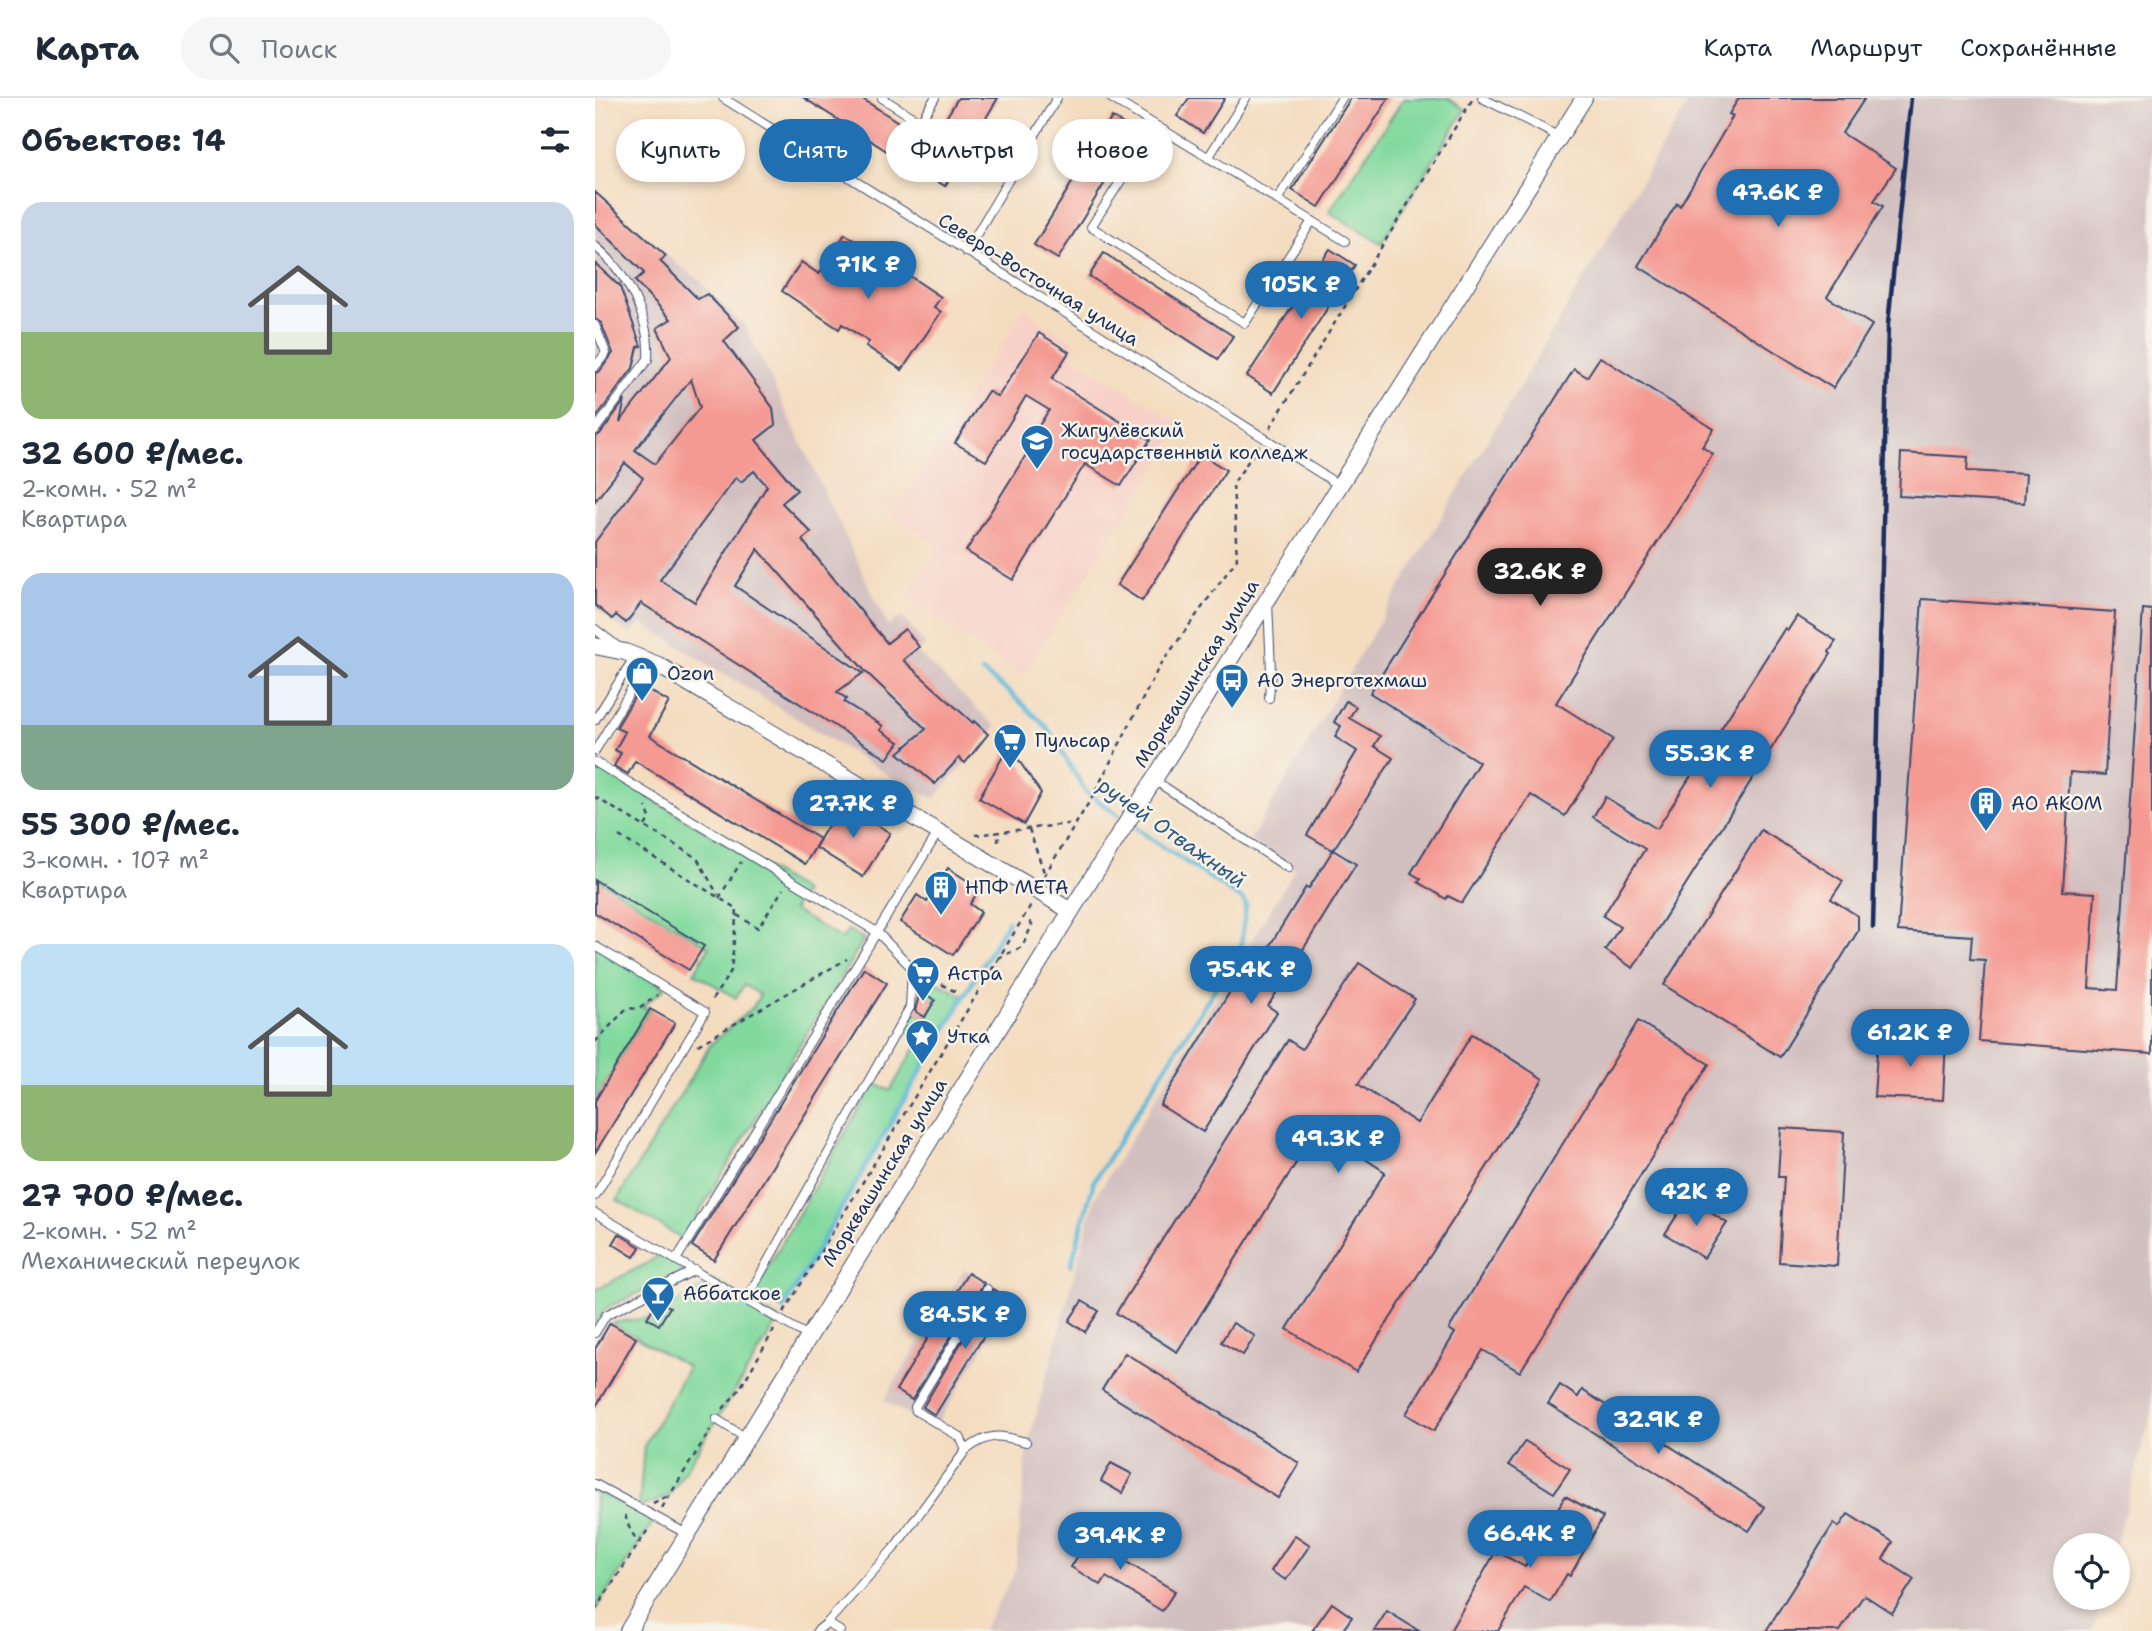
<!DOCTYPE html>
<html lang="ru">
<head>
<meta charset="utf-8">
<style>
  body { margin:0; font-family:"Shantell Sans",sans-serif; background:#f6f6f7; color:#1f2937; height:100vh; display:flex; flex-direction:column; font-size:26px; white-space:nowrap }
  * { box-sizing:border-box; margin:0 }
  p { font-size:23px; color:#747a83 }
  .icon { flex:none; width:38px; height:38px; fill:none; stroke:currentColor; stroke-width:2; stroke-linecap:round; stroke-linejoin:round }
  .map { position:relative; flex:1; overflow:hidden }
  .drawer { display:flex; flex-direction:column; background:#fff; width:595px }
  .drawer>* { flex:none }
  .top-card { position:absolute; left:21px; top:21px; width:665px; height:63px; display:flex; gap:14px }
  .buttons { position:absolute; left:1458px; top:1435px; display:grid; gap:14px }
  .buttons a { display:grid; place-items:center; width:77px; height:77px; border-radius:50%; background:#fff; box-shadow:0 4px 10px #0003; font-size:35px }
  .price { position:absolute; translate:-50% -60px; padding:0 16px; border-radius:24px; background:#1f6fb2; color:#fff; font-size:23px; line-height:46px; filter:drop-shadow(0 2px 4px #0008) }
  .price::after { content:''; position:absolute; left:50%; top:42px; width:21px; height:16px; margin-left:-10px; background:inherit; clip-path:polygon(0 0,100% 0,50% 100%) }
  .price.selected { background:#222; color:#fff }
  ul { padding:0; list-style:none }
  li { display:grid; align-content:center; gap:14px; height:371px; padding:0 21px }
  li span { display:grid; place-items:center; height:217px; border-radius:21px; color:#555 }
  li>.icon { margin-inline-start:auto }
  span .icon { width:126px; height:126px; fill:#fffc; stroke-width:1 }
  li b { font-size:30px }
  h2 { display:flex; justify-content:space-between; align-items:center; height:84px; padding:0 21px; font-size:30px }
  .tag { padding:0 24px; border-radius:32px; background:#fff; box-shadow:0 4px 10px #0003; font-size:24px; line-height:63px }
  .tag.selected { background:#1f6fb2; color:#fff }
  header { display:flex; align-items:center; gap:42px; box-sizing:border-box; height:98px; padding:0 35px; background:#fff; border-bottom:2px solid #e0e1e3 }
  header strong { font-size:33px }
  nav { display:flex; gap:38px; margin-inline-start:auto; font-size:24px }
  .search { width:490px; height:63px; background:#f6f6f7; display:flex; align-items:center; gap:18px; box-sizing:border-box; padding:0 24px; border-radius:38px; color:#747a83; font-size:26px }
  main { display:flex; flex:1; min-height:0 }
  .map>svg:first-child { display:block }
  .built { fill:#f7d1c7 }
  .industrial { fill:#d2bfc0 }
  .green { fill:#81d99d; stroke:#4e847e; stroke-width:2 }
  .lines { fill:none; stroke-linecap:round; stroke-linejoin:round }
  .stream { stroke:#5dbadb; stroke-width:4.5 }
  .building { fill:#f49a92; fill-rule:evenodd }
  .service-casing { stroke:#3c496d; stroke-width:10 }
  .minor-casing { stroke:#3c496d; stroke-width:18 }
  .path { stroke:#3c496d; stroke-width:2.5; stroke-dasharray:5 5; stroke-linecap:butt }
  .service { stroke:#fff; stroke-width:8 }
  .minor { stroke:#fff; stroke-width:16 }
  .rail { stroke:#1b2f5e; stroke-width:4.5 }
  .labels { text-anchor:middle; stroke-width:5; stroke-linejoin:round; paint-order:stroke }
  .street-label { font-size:19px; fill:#1b2f5e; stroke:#f7f3e8 }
  .poi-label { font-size:19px; fill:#1b2f5e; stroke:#f7f3e8; text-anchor:start }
  .water-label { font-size:21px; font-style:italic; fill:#2f5984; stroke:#f7f3e8 }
</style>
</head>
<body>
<header>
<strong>Карта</strong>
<div class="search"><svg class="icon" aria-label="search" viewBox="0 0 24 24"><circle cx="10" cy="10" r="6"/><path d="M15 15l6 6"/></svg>Поиск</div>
<nav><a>Карта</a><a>Маршрут</a><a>Сохранённые</a></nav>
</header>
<main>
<section class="drawer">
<h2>Объектов: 14<svg class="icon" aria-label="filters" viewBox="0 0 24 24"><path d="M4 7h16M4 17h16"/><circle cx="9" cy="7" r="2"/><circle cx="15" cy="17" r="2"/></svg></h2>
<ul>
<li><span style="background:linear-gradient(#c9d6e8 60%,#8fb573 0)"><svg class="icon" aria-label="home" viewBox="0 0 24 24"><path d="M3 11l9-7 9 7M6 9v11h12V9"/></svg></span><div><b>32 600 ₽/мес.</b><p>2-комн. · 52 m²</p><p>Квартира</p></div></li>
<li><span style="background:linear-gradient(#a9c7e8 70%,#7fa58c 0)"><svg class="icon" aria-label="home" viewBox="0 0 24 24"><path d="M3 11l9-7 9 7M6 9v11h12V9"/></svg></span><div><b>55 300 ₽/мес.</b><p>3-комн. · 107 m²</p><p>Квартира</p></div></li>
<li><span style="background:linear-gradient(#bfe0f5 65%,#8fb573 0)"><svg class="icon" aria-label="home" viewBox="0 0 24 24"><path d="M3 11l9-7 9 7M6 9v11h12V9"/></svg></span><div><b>27 700 ₽/мес.</b><p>2-комн. · 52 m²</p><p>Механический переулок</p></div></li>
</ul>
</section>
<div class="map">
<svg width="1557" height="1533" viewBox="0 0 1557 1533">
  <rect width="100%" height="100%" fill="#f7f3e8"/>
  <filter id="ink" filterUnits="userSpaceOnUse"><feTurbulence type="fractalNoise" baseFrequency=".0143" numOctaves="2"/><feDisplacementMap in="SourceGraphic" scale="14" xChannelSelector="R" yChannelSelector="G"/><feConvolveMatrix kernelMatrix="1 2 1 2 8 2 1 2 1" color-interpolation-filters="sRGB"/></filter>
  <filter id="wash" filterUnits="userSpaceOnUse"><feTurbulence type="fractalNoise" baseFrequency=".00686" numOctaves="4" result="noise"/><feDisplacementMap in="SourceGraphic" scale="28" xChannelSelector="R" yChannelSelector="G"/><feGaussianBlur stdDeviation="1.57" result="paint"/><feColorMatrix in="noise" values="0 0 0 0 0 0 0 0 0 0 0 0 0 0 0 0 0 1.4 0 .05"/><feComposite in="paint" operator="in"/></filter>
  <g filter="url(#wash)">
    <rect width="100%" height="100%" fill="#f4dcbf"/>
    <!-- built -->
    <path class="built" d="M429,212l53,34 -7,11 112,71 -159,250 -116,-78 32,-52 -46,-30z"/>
    <!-- industrial -->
    <g class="industrial">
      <path d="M1096,0h461v1313l-36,134h-51v53h37l-7,27 -3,6h-1110l33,-58 12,-125 68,-250 200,-329 -45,-29z"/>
      <path d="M0,94l39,39 65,49 48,49 141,297 13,-10 25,29 -9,7 79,75 -61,71 -31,-13 -262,-162 -12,11 -35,-26z"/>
      <path d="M369,1171l49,30 -80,131 -49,-30z"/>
    </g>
    <!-- green -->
    <g class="green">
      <path d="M809,0h44l17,12 -84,133 -52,-31z"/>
      <path d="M0,666l209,127 -11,19 49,29 6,-9 16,9 -181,300 -66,-39 94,-156 42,-37 7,-12 -16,-10 -8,13 -42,-25 15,-26 -114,-69z"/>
      <path d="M0,848l70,42 -23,19 8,2 -55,92z"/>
      <path d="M334,880l34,18 -180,313 -29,-17 120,-209 16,8 31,-53 -16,-10 10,-17 10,6 10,-17 -15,-9z"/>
      <path d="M66,1156l20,10v9l-75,35 -11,17v-35l51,-26z"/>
      <path d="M119,1183l65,39 -110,176 -30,12 5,-62 44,-79 -78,-44 37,-5 12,7 11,-18z"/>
      <path d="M0,1393l59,30 -59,89z"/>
    </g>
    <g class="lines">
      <!-- stream -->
      <g class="stream">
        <path d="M387,574l27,20 37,34 40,66 68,49 88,58 4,5 -5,41 -3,7 -144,229 -23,84"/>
        <path d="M188,1211l225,-388"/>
      </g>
    </g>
    <g id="blocks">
      <!-- building -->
      <g class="building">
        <path d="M209,0h57l48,31 -16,26z"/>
        <path d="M363,0h40l-53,88 -29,-18z"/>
        <path d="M594,0h36l-22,35 -26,-17z"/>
        <path d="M756,0h38l-70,109 -27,-17z"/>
        <path d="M1144,0h126l-23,35 54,35 -22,33 9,5 -56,91 45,28 -39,63 -195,-122 39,-63 3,3 53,-90 -4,-2z"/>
        <path d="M517,19l24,15 -78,127 -24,-14z"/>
        <path d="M0,94l71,64 -6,5 38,38 9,-5 32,33 -15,14 49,67 2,17 -19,15 41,50 -15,13 29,29 -9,8 85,103 18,-14 14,18 -16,13 70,63 1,-2 14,13 -23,29 -6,-5 -24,26 -37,-31 28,-24 -61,-58 -107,-122 -23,37 128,87 -26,19 10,7 -3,3 39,24 -3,4 19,12 -12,17 -246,-156 -15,20 -10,-8 -4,4 -17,-14v-63l48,-64 -18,-15 -30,38v-64l5,-3 25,-34 -5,22 51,-65 -14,-29 14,-9 -36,-38 9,-8 -49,-49zM96,281l9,28 -45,57 -20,-14zM159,373l13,15 -72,116 -35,-22 76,-103 5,5z"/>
        <path d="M250,136l18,12 -3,5 33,22 3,-6 45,30 -7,10 7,5 -39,58 -36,-24 3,-4 -27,-18 -3,5 -57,-38 19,-29 18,12z"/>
        <path d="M735,151l25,16 -82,128 -26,-17z"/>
        <path d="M509,155l129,83 -15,23 -129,-83z"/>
        <path d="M0,165l22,21h2l22,62 -3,1 -5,21 -38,51v-46l5,-2 13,-18 -12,-30 -6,-4z"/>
        <path d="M444,235l30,19 -17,27 98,61 -29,46 -36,-22 -72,116 -47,-29 73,-117 -4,-2 14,-22 -23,-14 -40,65 -31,-18 33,-52 10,6z"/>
        <path d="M1005,259l114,72 -12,18 11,7 -157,249 57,36 -48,77 -34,-21 -69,108 -14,-7 -2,3 -28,-17 3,-3 -10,-6 68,-111 -109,-69 204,-324 13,8z"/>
        <path d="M1306,355l67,4 -1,14 59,3 -2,29 -125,-7z"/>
        <path d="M606,356l25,16 -84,131 -25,-16z"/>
        <path d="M1327,501l193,13 -10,163 -35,-3 -7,119 32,2 -6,95 28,2 26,-381 9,1v444l-173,-13 6,-81 -15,-1 2,-23 -74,-5z"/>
        <path d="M1202,518l39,25 -7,11 2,2 -198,314 -28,-18 15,-23 -17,-11 42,-67 -52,-32 12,-20 52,32 128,-201 3,2z"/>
        <path d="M46,588l28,16 -19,34 170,103 -15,25 -170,-103 -7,13 -14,-8 7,-13 -6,-3 10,-18 -9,-4z"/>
        <path d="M751,603l10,6 -7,11 31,18 -6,10 19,12 -60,92 -26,-15 50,-84 -22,-14 6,-11 -7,-4z"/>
        <path d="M414,648l32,47 -17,31 -45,-26z"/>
        <path d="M247,705l48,30 -27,44 -48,-30z"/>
        <path d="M1166,732l82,51 -12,18 27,17v15l-78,126 -116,-72z"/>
        <path d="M738,752l23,14 -88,142 9,6 -74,120 -43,-27 73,-118 8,5 65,-105 3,1z"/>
        <path d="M353,770l32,21 -10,15 11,8 -28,43 -53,-33 17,-27 10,7z"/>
        <path d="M0,782l109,66 -15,24 -94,-57z"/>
        <path d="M764,865l56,36 -57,85 59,39 55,-89 71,45 -187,293 -69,-43 98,-157 -67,-44 -141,224 -61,-39 172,-273 14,9z"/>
        <path d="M269,870l23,15 -173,277 -22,-14z"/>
        <path d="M325,893l15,9 -10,17 -10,-6z"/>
        <path d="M55,911l25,14 -80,130v-52z"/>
        <path d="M1043,923l71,43 -189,308 -37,-22 -49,81 -28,-17 49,-81 -6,-4z"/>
        <path d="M1283,939l68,3 -3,60 -69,-3z"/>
        <path d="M1186,1030l63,4 -7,134 -58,-4 5,-85h-6z"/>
        <path d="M1093,1100l39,25 -23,35 -39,-24z"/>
        <path d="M24,1136l21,13 -6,10 -21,-13z"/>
        <path d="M373,1175l16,10 -72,117 -16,-10z"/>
        <path d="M398,1191l14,9 -72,117 -12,-8z"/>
        <path d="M63,1202l12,7 -11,18 -12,-7z"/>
        <path d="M487,1203l17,10 -14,21 -16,-11z"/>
        <path d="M15,1225l26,15 -41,70v-59z"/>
        <path d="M638,1225l22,13 -12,19 -22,-13z"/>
        <path d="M530,1255l174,110 -21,35 -176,-108z"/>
        <path d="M965,1287l18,12 4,-7 183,117 -16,24 -201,-127z"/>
        <path d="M930,1343l45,28 -16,24 -45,-28z"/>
        <path d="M516,1365l21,11 -10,19 -21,-12z"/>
        <path d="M970,1398l38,21 -33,59 -3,-2 -17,28 -26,-15 -26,44h-48l46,-80 29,16z"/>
        <path d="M1253,1416l45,28 -10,17 31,20 -22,34 -28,-18 -24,36h-74l68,-108 5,4z"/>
        <path d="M497,1435l30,19 -4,5 57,34 -13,20 -56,-34 -5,8 -30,-18z"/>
        <path d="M700,1437l15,10 -24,35 -15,-9z"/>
        <path d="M737,1505l20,14 -10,14h-30z"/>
        <path d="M792,1513l32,20h-45z"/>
      </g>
    </g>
  </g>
  <g filter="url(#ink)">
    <use href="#blocks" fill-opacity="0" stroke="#3c496d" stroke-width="2"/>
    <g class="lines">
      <defs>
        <g id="service">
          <path d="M128,0l616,387"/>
          <path d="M287,0l38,24 15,-24"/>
          <path d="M516,0l234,143"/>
          <path d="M887,0l78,39"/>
          <path d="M561,28l-65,101 132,83 22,13 67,-102"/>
          <path d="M613,60l38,-60"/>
          <path d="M682,102l65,-102"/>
          <path d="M0,148c31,25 56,73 53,113l-53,71"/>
          <path d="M371,154l91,-154"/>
          <path d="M0,227l11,28 -11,14"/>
          <path d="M673,504l3,69 -2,27"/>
          <path d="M0,531l22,17"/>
          <path d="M0,622l40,-64"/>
          <path d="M0,653l53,-90"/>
          <path d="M0,664l282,170 35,36 -2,39 -164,293"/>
          <path d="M559,682l134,88"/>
          <path d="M0,848l110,66 -110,184"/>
          <path d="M0,1115l81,47"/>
          <path d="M0,1235l11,-18 89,-45"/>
          <path d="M213,1238l-132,-76 263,-429"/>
          <path d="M121,1321l30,19"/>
          <path d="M371,1352c23,-18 33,-15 60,-8"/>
          <path d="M0,1386l92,50"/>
          <path d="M232,1525l67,-75 72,-98 -6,-13 -44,-26 -1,-4 72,-118"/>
          <path d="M222,1533l10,-8 13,8"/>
        </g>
        <g id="minor">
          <path d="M0,548l30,6 33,13 413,246"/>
          <path d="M33,1533l443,-720 513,-813"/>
        </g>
      </defs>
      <!-- service casing -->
      <use href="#service" class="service-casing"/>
      <!-- minor casing -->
      <use href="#minor" class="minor-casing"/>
      <!-- path -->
      <g class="path">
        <path d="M675,330l202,-328"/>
        <path d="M0,699l102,61 21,37"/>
        <path d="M50,728l5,-8 -4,-11"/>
        <path d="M434,731l16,46"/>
        <path d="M380,737l101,-12"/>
        <path d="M24,738l118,73 -6,62 -21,32"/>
        <path d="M403,744l1,-10"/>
        <path d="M449,778l50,-82 65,-127 78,-108 -4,-75 26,-39"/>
        <path d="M124,800l22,-36"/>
        <path d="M142,817l21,13 25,-39"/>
        <path d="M403,860l24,-11 10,-22 -5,-7"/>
        <path d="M329,877l32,17"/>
        <path d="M0,944l32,-34 12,1 18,-14"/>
        <path d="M103,947l149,-86"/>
        <path d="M189,1214l247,-407"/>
        <path d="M128,1311l16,-19 35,-60"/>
        <path d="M58,1405l16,-7"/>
        <path d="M67,1410l48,-78"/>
        <path d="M30,1417l4,12 9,16"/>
        <path d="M0,1512l54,-82"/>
      </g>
      <!-- service -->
      <use href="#service" class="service"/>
      <!-- minor -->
      <use href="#minor" class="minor"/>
      <!-- rail -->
      <path class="rail" d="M1278,829l15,-603 23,-226"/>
    </g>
  </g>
  <!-- icons -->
  <defs>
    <symbol id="university-pin" viewBox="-11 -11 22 30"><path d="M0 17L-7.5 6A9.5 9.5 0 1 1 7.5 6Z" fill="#1f6fb2" stroke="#f7f3e8"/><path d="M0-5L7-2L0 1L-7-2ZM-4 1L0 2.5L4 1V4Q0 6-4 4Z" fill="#fff"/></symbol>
    <symbol id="shop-pin" viewBox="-11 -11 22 30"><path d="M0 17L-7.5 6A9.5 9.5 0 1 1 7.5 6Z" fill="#1f6fb2" stroke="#f7f3e8"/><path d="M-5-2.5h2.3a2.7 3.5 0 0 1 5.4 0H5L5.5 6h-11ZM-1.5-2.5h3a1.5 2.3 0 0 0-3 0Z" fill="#fff"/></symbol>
    <symbol id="bus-pin" viewBox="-11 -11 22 30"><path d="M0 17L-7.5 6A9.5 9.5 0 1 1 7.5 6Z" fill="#1f6fb2" stroke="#f7f3e8"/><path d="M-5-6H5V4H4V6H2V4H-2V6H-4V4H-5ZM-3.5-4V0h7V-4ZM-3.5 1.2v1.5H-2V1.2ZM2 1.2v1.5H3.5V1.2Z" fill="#fff"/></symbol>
    <symbol id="supermarket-pin" viewBox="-11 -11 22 30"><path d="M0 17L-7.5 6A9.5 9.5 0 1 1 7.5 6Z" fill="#1f6fb2" stroke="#f7f3e8"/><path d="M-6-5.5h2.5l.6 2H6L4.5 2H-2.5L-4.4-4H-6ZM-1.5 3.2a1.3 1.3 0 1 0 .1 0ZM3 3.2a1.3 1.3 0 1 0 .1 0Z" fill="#fff"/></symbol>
    <symbol id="building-pin" viewBox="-11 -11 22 30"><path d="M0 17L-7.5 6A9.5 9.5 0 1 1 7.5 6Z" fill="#1f6fb2" stroke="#f7f3e8"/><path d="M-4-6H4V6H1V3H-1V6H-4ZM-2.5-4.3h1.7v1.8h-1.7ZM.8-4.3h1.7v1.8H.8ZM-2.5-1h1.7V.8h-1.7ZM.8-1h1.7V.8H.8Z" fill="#fff"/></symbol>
    <symbol id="sight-pin" viewBox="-11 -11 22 30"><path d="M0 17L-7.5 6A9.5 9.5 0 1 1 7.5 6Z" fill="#1f6fb2" stroke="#f7f3e8"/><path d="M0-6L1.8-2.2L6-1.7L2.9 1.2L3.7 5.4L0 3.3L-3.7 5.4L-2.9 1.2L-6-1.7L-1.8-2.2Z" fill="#fff"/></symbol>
    <symbol id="bar-pin" viewBox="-11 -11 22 30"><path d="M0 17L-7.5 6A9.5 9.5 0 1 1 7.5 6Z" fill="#1f6fb2" stroke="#f7f3e8"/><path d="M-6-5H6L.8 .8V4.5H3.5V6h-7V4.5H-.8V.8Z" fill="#fff"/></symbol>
  </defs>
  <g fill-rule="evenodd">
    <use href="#university-pin" x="423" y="324" width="38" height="52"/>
    <use href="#shop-pin" x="28" y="556" width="38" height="52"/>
    <use href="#bus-pin" x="618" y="563" width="38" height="52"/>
    <use href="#supermarket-pin" x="396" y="623" width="38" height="52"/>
    <use href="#building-pin" x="1372" y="686" width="38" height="52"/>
    <use href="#building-pin" x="327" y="770" width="38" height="52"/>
    <use href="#supermarket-pin" x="309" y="856" width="38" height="52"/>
    <use href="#sight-pin" x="308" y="919" width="38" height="52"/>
    <use href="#bar-pin" x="44" y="1176" width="38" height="52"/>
  </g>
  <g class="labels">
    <!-- street labels -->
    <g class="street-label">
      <text transform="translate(444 181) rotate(32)" y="7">Северо-Восточная улица</text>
      <text transform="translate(601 575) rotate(-58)" y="7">Морквашинская улица</text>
      <text transform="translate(289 1074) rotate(-58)" y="7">Морквашинская улица</text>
    </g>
    <!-- poi labels -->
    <g class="poi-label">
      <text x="466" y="339">Жигулёвский<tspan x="466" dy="22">государственный колледж</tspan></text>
      <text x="72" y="582">Ozon</text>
      <text x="662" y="589">АО Энерготехмаш</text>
      <text x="440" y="649">Пульсар</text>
      <text x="1416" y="712">АО АКОМ</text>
      <text x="370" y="796">НПФ МЕТА</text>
      <text x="352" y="882">Астра</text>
      <text x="352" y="945">Утка</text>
      <text x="88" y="1202">Аббатское</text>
    </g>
    <!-- water labels -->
    <g class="water-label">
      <text transform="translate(577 735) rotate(35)" y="7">ручей Отважный</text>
    </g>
  </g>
</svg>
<div class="buttons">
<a><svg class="icon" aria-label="locate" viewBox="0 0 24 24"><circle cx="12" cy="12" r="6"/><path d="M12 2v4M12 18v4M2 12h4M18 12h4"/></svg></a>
</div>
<b class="price" style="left:1183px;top:131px">47.6K ₽</b>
<b class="price" style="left:273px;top:203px">71K ₽</b>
<b class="price" style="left:706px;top:223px">105K ₽</b>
<b class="price selected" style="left:945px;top:510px">32.6K ₽</b>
<b class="price" style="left:1115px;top:692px">55.3K ₽</b>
<b class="price" style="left:258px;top:742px">27.7K ₽</b>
<b class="price" style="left:656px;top:908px">75.4K ₽</b>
<b class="price" style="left:1315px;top:971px">61.2K ₽</b>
<b class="price" style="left:743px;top:1077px">49.3K ₽</b>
<b class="price" style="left:1101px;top:1130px">42K ₽</b>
<b class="price" style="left:370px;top:1253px">84.5K ₽</b>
<b class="price" style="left:1063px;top:1358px">32.9K ₽</b>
<b class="price" style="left:935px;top:1472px">66.4K ₽</b>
<b class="price" style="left:525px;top:1474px">39.4K ₽</b>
<div class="top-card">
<a class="tag">Купить</a>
<a class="tag selected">Снять</a>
<a class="tag">Фильтры</a>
<a class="tag">Новое</a>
</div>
</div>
</main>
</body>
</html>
